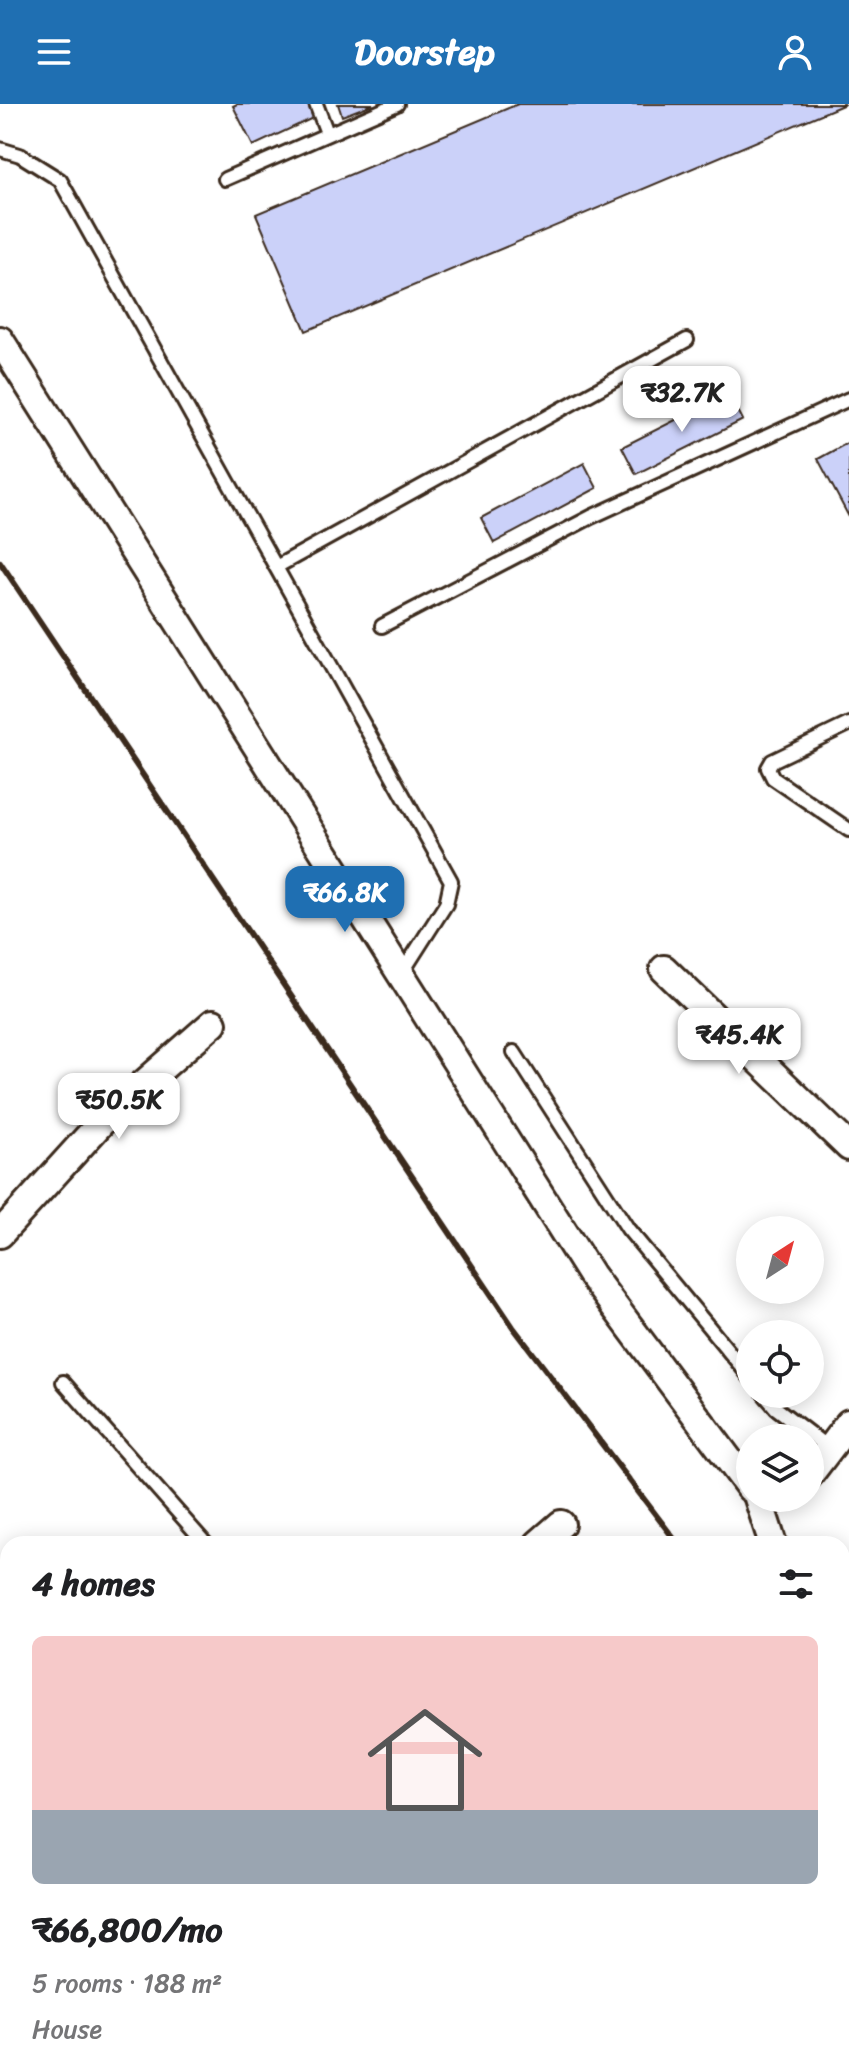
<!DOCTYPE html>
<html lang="en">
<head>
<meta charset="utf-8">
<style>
  body { margin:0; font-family:Sriracha,sans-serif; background:#f2f2f2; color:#202124; height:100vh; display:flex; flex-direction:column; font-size:30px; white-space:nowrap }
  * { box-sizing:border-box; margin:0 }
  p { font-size:26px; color:#757577 }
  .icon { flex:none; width:44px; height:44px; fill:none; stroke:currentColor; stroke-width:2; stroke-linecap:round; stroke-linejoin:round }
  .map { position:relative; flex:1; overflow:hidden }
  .details { position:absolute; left:0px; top:1432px; width:850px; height:536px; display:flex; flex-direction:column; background:#fff; border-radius:24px 24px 0 0; box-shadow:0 4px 20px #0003 }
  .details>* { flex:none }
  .needle { width:52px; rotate:36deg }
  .fabs { position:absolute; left:736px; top:1112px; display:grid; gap:16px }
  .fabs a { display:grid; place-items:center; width:88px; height:88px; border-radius:50%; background:#fff; box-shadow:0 4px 20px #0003; font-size:40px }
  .price { position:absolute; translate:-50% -68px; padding:0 18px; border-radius:16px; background:#fff; color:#222; font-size:26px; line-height:52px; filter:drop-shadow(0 2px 4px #0008) }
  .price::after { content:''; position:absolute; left:50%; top:48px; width:24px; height:18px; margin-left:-12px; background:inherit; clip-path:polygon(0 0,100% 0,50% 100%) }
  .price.selected { background:#1f6fb2; color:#fff }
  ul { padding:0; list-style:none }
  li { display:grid; align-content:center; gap:16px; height:424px; padding:0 32px }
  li+li { border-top:2px solid #e0e0e0 }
  li span { display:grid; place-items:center; height:248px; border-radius:12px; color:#555 }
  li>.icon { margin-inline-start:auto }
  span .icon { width:144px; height:144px; fill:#fffc; stroke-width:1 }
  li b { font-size:34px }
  h2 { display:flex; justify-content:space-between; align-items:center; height:96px; padding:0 32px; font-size:34px }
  header { display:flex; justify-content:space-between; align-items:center; height:104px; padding:0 32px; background:#1f6fb2; color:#fff; font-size:36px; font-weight:700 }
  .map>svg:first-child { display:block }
  .building { fill:#cbd1f9; stroke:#3b2a1e; stroke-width:2 }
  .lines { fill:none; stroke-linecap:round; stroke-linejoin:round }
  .lane-casing { stroke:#3b2a1e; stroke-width:18 }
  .street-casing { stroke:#3b2a1e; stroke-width:32 }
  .lane { stroke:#fff; stroke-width:12 }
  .street { stroke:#fff; stroke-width:26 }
  .rail { stroke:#3b2a1e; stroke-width:6 }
</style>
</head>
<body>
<header><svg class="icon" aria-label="menu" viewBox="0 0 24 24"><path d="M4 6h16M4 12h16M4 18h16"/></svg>Doorstep<svg class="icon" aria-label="person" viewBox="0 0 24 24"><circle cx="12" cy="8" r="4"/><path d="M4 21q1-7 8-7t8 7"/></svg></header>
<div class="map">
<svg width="849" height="1968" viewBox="0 0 849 1968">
  <rect width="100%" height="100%" fill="#fff"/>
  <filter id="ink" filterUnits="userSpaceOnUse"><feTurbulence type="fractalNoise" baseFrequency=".0125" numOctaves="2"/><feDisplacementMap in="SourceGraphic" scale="16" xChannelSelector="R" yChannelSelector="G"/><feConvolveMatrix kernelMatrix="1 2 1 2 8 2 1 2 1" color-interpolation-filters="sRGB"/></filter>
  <g filter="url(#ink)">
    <!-- building -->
    <g class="building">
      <path d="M237,0h71l7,13 -62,29 -20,-40z"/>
      <path d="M338,0h35l-31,12z"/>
      <path d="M518,0h327l-539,227 -50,-117z"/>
      <path d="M729,289l14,27 -107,54 -14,-27z"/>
      <path d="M849,338v75l-31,-58z"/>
      <path d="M584,359l13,25 -103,55 -13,-25z"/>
      <path d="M99,1960h93l9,8h-93z"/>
      <path d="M435,1960h60l8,8h-60z"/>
    </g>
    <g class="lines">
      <defs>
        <g id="lane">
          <path d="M316,0l11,29"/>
          <path d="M0,45l20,6 40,25 391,701 -5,23 -44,69"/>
          <path d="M225,75l172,-75"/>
          <path d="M276,463l411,-227"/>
          <path d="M382,522l209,-109 258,-118"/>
          <path d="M849,620l-77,37 -4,7 5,10 76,52"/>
          <path d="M514,948l114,177 122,148"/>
          <path d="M63,1278l143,162"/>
          <path d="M764,1290l12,14 55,42"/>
          <path d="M0,1799l8,8"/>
        </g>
        <g id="street">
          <path d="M0,236l591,935 159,213"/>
          <path d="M664,865l185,178"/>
          <path d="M0,1130l108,-119 105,-92"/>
          <path d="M810,1370l39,-51"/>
          <path d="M758,1394l15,46"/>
          <path d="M538,1440l23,-20"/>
          <path d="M842,1520l7,6"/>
          <path d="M0,1866l8,-3"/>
          <path d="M842,1947l7,-7"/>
          <path d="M282,1968l10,-8"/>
          <path d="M652,1968l9,-8"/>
        </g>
      </defs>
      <!-- lane casing -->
      <use href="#lane" class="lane-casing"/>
      <!-- street casing -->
      <use href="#street" class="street-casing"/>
      <!-- lane -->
      <use href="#lane" class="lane"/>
      <!-- street -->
      <use href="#street" class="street"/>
      <!-- rail -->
      <g class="rail">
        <path d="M0,458l513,765 165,217"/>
        <path d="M842,1635l7,9"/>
      </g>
    </g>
  </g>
</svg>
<div class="fabs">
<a><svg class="needle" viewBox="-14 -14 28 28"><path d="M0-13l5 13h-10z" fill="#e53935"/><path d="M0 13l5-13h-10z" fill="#757577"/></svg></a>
<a><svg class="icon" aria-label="locate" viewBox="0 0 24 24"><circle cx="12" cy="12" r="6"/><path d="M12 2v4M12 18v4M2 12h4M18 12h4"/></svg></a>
<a><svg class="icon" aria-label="layers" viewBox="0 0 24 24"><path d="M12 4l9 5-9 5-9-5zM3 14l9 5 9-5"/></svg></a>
</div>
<b class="price" style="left:682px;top:330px">₹32.7K</b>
<b class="price selected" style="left:345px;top:830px">₹66.8K</b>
<b class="price" style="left:739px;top:972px">₹45.4K</b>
<b class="price" style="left:119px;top:1037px">₹50.5K</b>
<section class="details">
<h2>4 homes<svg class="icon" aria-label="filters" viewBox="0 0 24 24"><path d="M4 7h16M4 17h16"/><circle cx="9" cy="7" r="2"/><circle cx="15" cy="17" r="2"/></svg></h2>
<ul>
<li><span style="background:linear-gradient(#f6c9c9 70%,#9aa5b1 0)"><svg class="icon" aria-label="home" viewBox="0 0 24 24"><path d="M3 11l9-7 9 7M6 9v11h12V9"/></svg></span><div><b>₹66,800/mo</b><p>5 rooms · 188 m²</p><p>House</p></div></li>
</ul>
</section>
</div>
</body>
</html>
